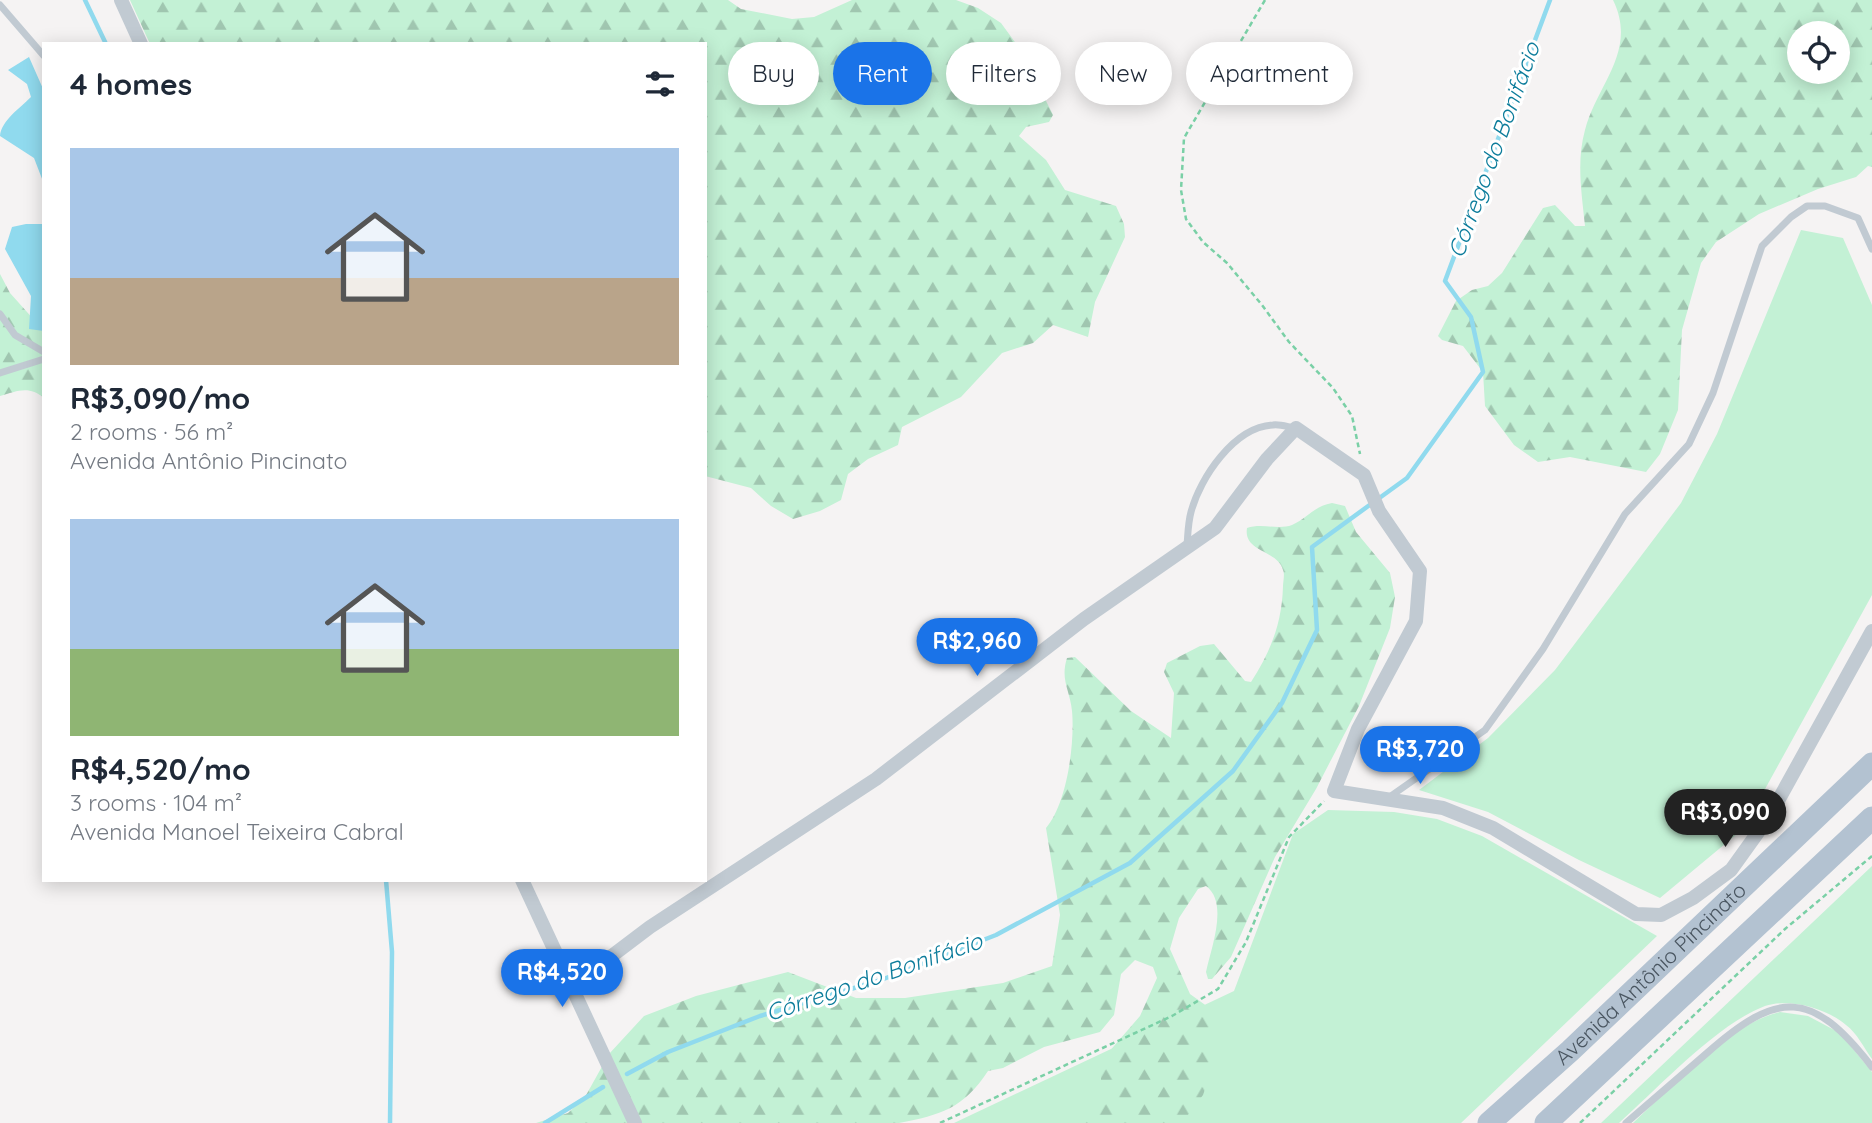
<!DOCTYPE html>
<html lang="en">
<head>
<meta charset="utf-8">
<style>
  body { margin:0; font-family:Quicksand,sans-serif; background:#f6f6f7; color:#1f2937; height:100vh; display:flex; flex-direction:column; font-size:26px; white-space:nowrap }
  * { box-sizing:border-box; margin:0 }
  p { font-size:23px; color:#747a83 }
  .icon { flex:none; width:38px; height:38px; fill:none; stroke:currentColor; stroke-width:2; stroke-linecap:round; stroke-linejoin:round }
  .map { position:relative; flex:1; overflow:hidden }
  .panel { position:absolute; left:42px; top:42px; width:665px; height:840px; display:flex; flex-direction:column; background:#fff; border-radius:0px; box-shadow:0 4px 18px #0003 }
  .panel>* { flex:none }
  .banner { position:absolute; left:728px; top:42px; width:665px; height:63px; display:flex; gap:14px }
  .tools { position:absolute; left:1787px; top:21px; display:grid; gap:14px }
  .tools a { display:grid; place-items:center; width:63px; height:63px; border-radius:50%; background:#fff; box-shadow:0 4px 18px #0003; font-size:35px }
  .price { position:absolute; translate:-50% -60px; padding:0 16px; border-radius:24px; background:#1a73e8; color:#fff; font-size:23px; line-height:46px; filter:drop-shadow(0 2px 4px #0008) }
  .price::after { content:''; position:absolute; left:50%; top:42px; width:21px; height:16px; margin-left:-10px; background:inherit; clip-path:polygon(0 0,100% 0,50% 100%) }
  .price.on { background:#222; color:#fff }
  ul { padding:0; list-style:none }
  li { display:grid; align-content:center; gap:14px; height:371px; padding:0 28px }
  li span { display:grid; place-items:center; height:217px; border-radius:0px; color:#555 }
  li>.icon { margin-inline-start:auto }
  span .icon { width:126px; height:126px; fill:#fffc; stroke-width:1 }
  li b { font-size:30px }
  h2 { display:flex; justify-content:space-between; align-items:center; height:84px; padding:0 28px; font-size:30px }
  .tag { padding:0 24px; border-radius:32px; background:#fff; box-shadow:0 4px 18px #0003; font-size:24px; line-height:63px }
  .tag.on { background:#1a73e8; color:#fff }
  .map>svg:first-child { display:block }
  .green { fill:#c3f1d5 }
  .forest { fill:url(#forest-firs); fill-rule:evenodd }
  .water { fill:#90daee }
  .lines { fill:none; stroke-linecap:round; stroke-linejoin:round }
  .stream { stroke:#90daee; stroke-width:4.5 }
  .path { stroke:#7ad0a6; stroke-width:2.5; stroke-dasharray:5 3.5; stroke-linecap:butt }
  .service { stroke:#c1cad2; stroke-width:7 }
  .minor { stroke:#c1cad2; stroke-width:14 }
  .primary { stroke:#b3c2d1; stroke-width:23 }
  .labels { text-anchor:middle; stroke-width:6; stroke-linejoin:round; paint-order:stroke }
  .street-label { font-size:21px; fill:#4a5661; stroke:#fff }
  .water-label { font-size:23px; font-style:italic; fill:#0c7c9b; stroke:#fff }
</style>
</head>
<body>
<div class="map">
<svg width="1872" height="1123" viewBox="0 0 1872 1123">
  <defs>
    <pattern id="forest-firs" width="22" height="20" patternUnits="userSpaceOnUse" patternTransform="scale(1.75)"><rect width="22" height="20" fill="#c3f1d5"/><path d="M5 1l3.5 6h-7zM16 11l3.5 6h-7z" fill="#a0c6b0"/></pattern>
  </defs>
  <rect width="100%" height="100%" fill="#f5f3f3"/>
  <!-- green -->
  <g class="green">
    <path d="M1801,230l42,8 29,67v290l-129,234 -83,69 -81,-38 -91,-48 -69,-22 69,-52 67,-68 126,-167 36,-69z"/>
    <path d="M1328,810l66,2 43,7 45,17 175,100 -196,187h-507l280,-132 59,-157z"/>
    <path d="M1872,866v193c-8,-11 -15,-26 -26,-34 -20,-17 -56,-27 -81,-19 -48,18 -107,82 -146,117h-18z"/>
    <path d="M1780,1012l28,4 32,17 32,39v51h-239c39,-36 95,-99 147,-111z"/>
  </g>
  <!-- forest -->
  <g class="forest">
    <path d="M130,0h598l13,9 51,10 22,-2 38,-17h104l22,8 23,15 19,26 33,66 -4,7 -23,5 -7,9 27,24 19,30 51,16 8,18 1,13 -30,65 -7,35 -35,-12 -20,18 -31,10 -41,44 -59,30 -4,18 -30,14 -20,15 -7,26 -21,11 -27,8 -22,-13 -20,-18 -46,-12v-432h-555z"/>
    <path d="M1613,0h259v167l-4,-1 -12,11 -38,12 -59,25 -43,28 -15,21 -19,67 -4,80 -18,44 -14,18 -76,-15 -32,5 -24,-17 -29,-39 -2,-34 -20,-26 -21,-6 -4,-4 18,-35 16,-11 16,-4 14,-13 41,-65 12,-3 20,21h10c-3,-31 -9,-64 0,-96 12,-46 53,-79 28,-130zM1838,33v39h-39v-39z"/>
    <path d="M0,274l10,19 34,38v67c-15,-13 -27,-7 -44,-2z"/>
    <path d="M1332,503l13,3 11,26 34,41 5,24 -5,31 -31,78 -43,83 -41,68 -44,100 -19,22h-4l-2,-7c5,-24 23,-69 0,-86l-8,3 -19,29 -9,31 20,45 25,18 -3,57 -9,26 -21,28h-99l18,-41v-21l39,-45 17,-38 -4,-11 -18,-7 -14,14 -7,41 -14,17 -56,15 -41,21 -15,3c-24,37 -47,44 -89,52h-363l32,-10 17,-16 24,-43 35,-38 52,-20 92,-24 68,26h49l98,-15 49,-17 8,-51 -14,-87c21,-24 29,-85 26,-117 -2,-21 -12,-31 -5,-53l8,-1 56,54 40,27 3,-45 -10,-21 3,-9 33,-17 14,-2 31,37 6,1c20,-31 31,-59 32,-96 0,-4 2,-12 0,-16 -5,-20 -40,-18 -36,-42 14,-5 32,2 45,-3 16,-7 22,-19 40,-22z"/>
  </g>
  <!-- water -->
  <g class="water">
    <path d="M29,57l15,34v93l-10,-26 -34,-22c1,-15 20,-28 31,-39l-4,-13 -19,-14z"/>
    <path d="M26,224h18v107l-15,-2 2,-33 -26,-47 7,-22z"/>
  </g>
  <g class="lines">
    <!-- stream -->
    <g class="stream">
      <path d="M85,0l21,44"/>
      <path d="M1378,499l29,-21 76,-106 -12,-55 -26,-36 105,-281"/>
      <path d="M386,880l6,72 -2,171"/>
      <path d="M627,1074l41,-22 92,-36 121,-36 115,-45 134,-72 103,-92 49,-68 35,-73 -5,-83 59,-43"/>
      <path d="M545,1123l58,-36"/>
    </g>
    <!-- path -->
    <g class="path">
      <path d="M1265,0l-81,138 -3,52 5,29 17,23 24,21 35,42 27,37 44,46 19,28 8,38"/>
      <path d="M940,1123l232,-107 46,-27 28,-47 43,-105 35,-36"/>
      <path d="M1580,1123l205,-194 87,-73"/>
    </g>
    <!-- service -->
    <g class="service">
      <path d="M0,5l44,51"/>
      <path d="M0,314l15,21 29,17"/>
      <path d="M0,373l44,-14"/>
      <path d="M1187,545c1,-11 1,-22 4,-33 9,-34 43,-85 82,-87 7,-1 15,2 22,3"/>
      <path d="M1388,798l97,-68 58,-81 82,-135 64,-70 24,-51 49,-147 29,-29 16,-11h18l33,12 14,31"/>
      <path d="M1626,1123c27,-23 54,-47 81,-70 71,-63 105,-64 165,14"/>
    </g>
    <!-- minor -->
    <g class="minor">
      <path d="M121,0l20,44"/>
      <path d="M522,880l113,243"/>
      <path d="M574,992l35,-34 41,-31 226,-148 208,-160 131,-91 52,-69 29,-31 68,47 15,36 41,60 -4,50 -58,108 -24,62 109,17 50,20 143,86 25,1 32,-17 38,-28 38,-53 103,-186"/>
    </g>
    <!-- primary -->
    <g class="primary">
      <path id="s1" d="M1489,1123l81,-72 302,-287"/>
      <path d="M1546,1123l326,-305"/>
    </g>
  </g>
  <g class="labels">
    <!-- street labels -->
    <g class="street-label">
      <text dy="7" stroke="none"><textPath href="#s1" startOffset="220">Avenida Antônio Pincinato</textPath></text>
    </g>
    <!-- water labels -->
    <g class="water-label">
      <text transform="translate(1494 150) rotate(-70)" y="8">Córrego do Bonifácio</text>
      <text transform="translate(874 977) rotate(-19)" y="8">Córrego do Bonifácio</text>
    </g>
  </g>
</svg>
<div class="tools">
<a><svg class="icon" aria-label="locate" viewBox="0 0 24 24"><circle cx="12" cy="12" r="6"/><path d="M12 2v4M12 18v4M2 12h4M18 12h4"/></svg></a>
</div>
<b class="price" style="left:977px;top:678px">R$2,960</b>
<b class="price" style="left:1420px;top:786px">R$3,720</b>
<b class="price on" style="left:1725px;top:849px">R$3,090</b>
<b class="price" style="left:562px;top:1009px">R$4,520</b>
<div class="banner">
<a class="tag">Buy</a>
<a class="tag on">Rent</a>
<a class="tag">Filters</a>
<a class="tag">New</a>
<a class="tag">Apartment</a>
</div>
<section class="panel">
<h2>4 homes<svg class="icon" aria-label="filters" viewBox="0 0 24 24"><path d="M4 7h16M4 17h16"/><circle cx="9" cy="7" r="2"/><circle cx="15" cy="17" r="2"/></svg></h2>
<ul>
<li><span style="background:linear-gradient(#a9c7e8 60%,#b9a48a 0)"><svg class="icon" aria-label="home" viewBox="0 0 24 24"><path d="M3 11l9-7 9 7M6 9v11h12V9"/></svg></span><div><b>R$3,090/mo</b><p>2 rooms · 56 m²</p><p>Avenida Antônio Pincinato</p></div></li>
<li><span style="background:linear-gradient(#a9c7e8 60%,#8fb573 0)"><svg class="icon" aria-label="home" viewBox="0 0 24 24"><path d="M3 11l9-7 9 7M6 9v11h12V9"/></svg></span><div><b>R$4,520/mo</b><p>3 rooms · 104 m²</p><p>Avenida Manoel Teixeira Cabral</p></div></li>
</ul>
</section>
</div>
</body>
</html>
